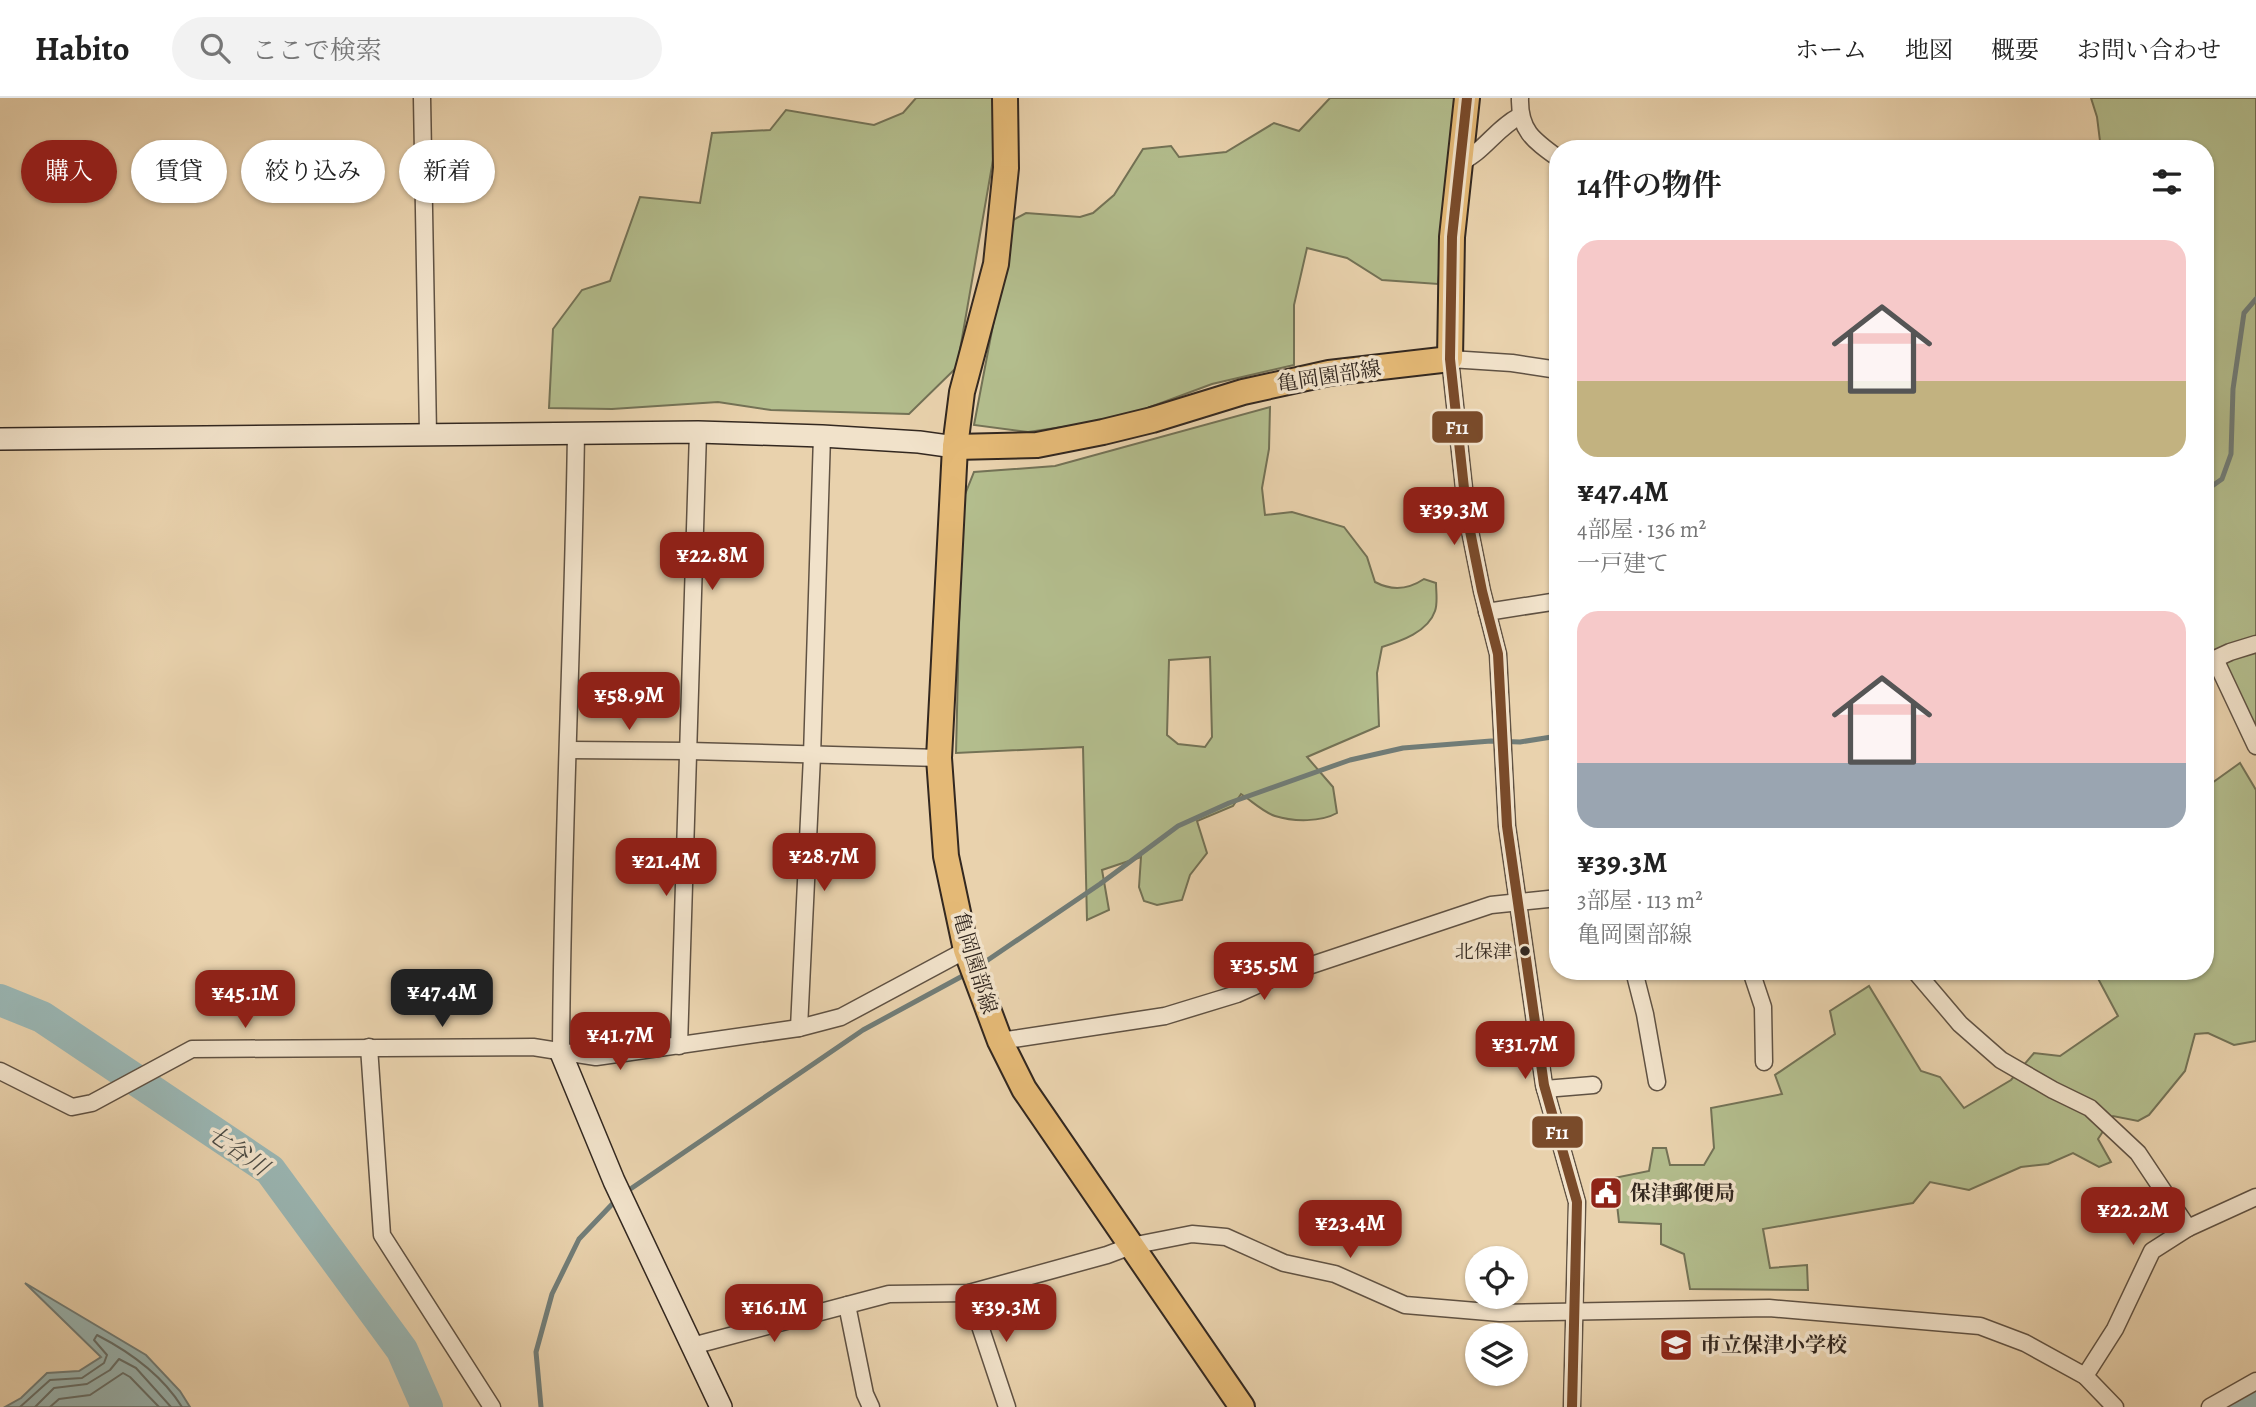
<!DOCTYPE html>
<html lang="ja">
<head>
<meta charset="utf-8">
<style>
  body { margin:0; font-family:Alegreya,"Noto Serif JP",serif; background:#f2f2f2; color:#222; height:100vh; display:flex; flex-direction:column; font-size:26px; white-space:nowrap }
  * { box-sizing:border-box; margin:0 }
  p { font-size:23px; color:#767676 }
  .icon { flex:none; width:38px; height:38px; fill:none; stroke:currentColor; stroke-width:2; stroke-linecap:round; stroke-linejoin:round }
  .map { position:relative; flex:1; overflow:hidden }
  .panel { position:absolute; left:1549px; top:42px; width:665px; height:840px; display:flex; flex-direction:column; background:#fff; border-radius:28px; box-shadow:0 2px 5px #0004 }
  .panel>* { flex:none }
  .hud { position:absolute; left:21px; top:42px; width:665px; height:63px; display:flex; gap:14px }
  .controls { position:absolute; left:1465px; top:1148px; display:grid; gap:14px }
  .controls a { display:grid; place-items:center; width:63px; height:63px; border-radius:50%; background:#fff; box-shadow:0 2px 5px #0004; font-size:35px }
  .price { position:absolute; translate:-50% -60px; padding:0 16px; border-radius:14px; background:#8f2418; color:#fff; font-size:23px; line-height:46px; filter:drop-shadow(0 2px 4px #0008) }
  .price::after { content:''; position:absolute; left:50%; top:42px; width:21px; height:16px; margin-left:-10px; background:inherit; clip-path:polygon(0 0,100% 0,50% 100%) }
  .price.selected { background:#222; color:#fff }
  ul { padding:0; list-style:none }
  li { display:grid; align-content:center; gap:14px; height:371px; padding:0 28px }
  li span { display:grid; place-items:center; height:217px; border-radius:21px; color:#555 }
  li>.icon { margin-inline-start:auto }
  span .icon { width:126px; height:126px; fill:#fffc; stroke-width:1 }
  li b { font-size:30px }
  h2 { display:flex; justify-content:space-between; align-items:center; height:84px; padding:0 28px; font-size:30px }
  .chip { padding:0 24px; border-radius:32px; background:#fff; box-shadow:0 2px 5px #0004; font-size:24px; line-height:63px }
  .chip.selected { background:#8f2418; color:#fff }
  header { display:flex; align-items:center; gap:42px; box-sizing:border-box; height:98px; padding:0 35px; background:#fff; border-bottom:2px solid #e0e0e0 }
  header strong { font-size:33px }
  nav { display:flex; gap:38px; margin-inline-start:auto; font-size:24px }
  .search { width:490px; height:63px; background:#f2f2f2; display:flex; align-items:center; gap:18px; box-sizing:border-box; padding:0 24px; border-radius:38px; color:#767676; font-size:26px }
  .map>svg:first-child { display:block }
  .green { fill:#b3bd8d; stroke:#737256; stroke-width:2; fill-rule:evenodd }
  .water { fill:#9ab6b3; stroke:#717d78; stroke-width:2 }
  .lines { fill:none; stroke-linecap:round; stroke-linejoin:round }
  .shore { stroke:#666f6a; stroke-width:2 }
  .stream { stroke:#717d78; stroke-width:5 }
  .river { stroke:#9ab6b3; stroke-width:32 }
  .street-casing { stroke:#605243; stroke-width:19 }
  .secondary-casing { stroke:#332820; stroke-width:24 }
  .primary-casing { stroke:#332820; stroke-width:28 }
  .street { stroke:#f1e2ca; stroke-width:16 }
  .secondary { stroke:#f1e2ca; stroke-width:21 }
  .primary { stroke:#e4b976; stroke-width:24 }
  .bus-1-casing { stroke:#f1e2ca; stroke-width:16 }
  .bus-1 { stroke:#7a4b2a; stroke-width:10 }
  .bus-dot { fill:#332820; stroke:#f1e2ca; stroke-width:2.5 }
  .labels { text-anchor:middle; stroke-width:7; stroke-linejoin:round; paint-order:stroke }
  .bus-label { font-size:19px; fill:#332820; stroke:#f1e2ca; text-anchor:end }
  .street-label { font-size:21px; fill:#332820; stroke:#f1e2ca }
  .poi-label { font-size:21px; font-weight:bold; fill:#332820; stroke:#f1e2ca; text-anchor:start }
  .water-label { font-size:23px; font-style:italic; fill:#4d4c45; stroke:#f1e2ca }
  .line-badge { stroke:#f1e2ca; stroke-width:2.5 }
  .badge-label { font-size:19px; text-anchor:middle; font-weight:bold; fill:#fff }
</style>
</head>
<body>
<header>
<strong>Habito</strong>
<div class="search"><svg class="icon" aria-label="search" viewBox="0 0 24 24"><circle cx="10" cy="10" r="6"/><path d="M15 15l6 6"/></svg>ここで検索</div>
<nav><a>ホーム</a><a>地図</a><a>概要</a><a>お問い合わせ</a></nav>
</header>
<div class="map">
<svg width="2256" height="1309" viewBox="0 0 2256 1309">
  <rect width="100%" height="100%" fill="#e9d2ad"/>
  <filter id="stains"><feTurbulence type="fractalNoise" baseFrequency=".00286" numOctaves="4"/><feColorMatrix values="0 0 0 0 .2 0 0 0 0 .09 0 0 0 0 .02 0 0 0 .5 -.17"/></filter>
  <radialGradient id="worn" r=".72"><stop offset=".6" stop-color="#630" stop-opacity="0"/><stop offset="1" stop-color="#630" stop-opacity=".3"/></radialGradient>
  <!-- green -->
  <g class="green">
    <path d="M916,0h77v62l-36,207 -48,47 -138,-4 -53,-8 -106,7 -63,-1 4,-79 29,-39 28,-9 30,-84 60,6 12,-70 58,-3 16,-20 88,15 29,-12z"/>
    <path d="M1330,0h127l-19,186 -56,-4 -35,-22 -40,-10 -13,57v60l-82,19 -94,35 -90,13 -54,-7 39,-205 13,-7 54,4 13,-4 21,-18 29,-46 28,-3 8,11 47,-5 48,-29 25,8z"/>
    <path d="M2091,0h165v633l-13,-29 -38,-52v-501h-104l-4,-32z"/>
    <path d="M1270,309l-1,42 -7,39 3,27 27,-3 52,15 23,30 8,25c17,9 34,7 49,-3l12,4c0,9 2,20 -1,28 -7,21 -34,30 -53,36l-5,26 2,53 -72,31 26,30 4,26c-16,9 -43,9 -62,3 -12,-4 -23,-15 -34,-22l-8,12 -36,15 10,32 -17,22 -8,25 -25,5 -13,-4 -5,-14 2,-30 -39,13 7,40 -22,10 -4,-173 -127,6 6,-251 12,-30 81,-6zM1210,559l2,80 -7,10 -27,-3 -11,-9 2,-75z"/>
    <path d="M2240,665l16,27v251l-22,4 -26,-12 -13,1 -10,37 -36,44 -11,6 -25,-5 -15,23 13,23 -12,5 -26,-14 -25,11 -27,3 -52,23 -39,-8 -17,21 -150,26 7,39 37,-3 1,25 -118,-1 -6,-35 -23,-10v-20l-42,-2 -5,-44 35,-7 4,-23h13l4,17h34l10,-17 -3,-40 71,-14 -7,-19 60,-41 -5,-23 39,-25 52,85 19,6 24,31 47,-28 23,-27 26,3 58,-40 -24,-45h111v-183z"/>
  </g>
  <!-- water -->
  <path class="water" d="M25,1185l121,72 34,36 10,16h-185l16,-9 26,-25 32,-2 22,-14z"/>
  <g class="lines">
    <!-- shore -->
    <g class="shore">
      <path d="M20,1309l30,-27 32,-2 22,-15 3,-8 -13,-15 3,-5c33,17 65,40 85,72"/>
      <path d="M35,1309l19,-19 33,-4 23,-14 9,-11 17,9 35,39"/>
      <path d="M50,1309l9,-8 31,-4 33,-22 7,4 29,30"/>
    </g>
    <!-- stream -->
    <g class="stream">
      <path d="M2205,393l17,-12 9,-25 2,-65 11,-76 12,-14"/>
      <path d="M979,868l121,-82 78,-58 51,-23 121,-43 53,-12 88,-7 29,1 38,-6"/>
      <path d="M626,1094l237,-162 105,-57"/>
      <path d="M541,1309l-5,-55 16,-58 27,-55 39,-41"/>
    </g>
    <!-- river -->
    <g class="river">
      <path d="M0,902l42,17 228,153 132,180 25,57"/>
      <path d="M2246,1309l10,-8"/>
    </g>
    <defs>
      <g id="street">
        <path d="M422,0l6,336"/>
        <path d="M1520,0c-1,32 13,42 38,60"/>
        <path d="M1459,65c24,-10 37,-35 61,-47"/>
        <path d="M1558,272l-46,-7 -62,-4 17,157 15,75 16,63 9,172 37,259 33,117 -5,205"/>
        <path d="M1487,514l71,-11"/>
        <path d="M2215,561l41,87"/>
        <path d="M2206,565l24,-11 26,-8"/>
        <path d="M569,652l120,1 250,7"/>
        <path d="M1634,873l11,43 12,68"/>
        <path d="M1751,873l12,36 1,55"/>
        <path d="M1915,873l45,53 41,36 52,30 37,18 48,45 50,75"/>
        <path d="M799,930l13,-272 10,-320"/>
        <path d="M1000,943l165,-25 72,-22 36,-16 218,-73 67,-7"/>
        <path d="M679,948l19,-614"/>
        <path d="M369,949l13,188 110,172"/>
        <path d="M561,955c1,-207 12,-413 15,-620"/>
        <path d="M0,973l72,36 20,-4 100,-54 341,-2 63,10 203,-29 42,-11 125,-67"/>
        <path d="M1545,991l48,-4"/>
        <path d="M969,1195l38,114"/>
        <path d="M847,1207l18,89 6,13"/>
        <path d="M692,1248l197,-52 80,-1 138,-38 24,-9 61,-12 34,3 58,26 51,11 70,31 95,8 269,-5 211,18 45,17 60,33 30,31"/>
        <path d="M2085,1278l30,-47 37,-78 36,-23 68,-31"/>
        <path d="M2210,1309l46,-26"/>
      </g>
      <g id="secondary">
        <path d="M0,341l698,-7 124,4 97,6 36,5"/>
        <path d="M561,955l53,128 107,226"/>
      </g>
      <g id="primary">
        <path d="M1005,0l1,70 -10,96 -34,128 -7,55 -16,311 7,98 20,94 34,91 24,48 218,318"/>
        <path d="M955,349l82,-2 66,-13 49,-12 91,-28 86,-19 121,-14 2,-122 15,-139"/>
      </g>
    </defs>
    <!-- street casing -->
    <use href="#street" class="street-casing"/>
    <!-- secondary casing -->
    <use href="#secondary" class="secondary-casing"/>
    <!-- primary casing -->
    <use href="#primary" class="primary-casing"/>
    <!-- street -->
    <use href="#street" class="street"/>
    <!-- secondary -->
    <use href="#secondary" class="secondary"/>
    <!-- primary -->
    <use href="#primary" class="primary"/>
    <defs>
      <path id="bus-1" d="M1467,0l-15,139 -2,122 17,157 15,75 16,63 9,172 37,259 33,117 -5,205"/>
    </defs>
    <!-- bus-1 casing -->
    <use href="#bus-1" class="bus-1-casing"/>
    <!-- bus-1 -->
    <use href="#bus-1" class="bus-1"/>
  </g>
  <!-- icons -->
  <defs>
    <symbol id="civic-square" viewBox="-11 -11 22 22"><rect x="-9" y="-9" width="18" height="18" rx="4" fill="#8f2418" stroke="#f1e2ca"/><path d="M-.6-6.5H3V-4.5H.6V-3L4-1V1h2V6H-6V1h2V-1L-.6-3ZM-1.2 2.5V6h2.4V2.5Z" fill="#fff"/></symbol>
    <symbol id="school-square" viewBox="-11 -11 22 22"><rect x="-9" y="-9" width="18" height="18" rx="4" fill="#8f2418" stroke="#f1e2ca"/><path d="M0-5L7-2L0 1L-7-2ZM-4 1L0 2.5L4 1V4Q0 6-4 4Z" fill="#fff"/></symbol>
  </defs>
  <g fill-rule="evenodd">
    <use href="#civic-square" x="1587" y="1076" width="38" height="38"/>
    <use href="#school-square" x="1657" y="1228" width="38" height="38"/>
  </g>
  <!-- markers -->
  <circle class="bus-dot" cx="1525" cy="853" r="6"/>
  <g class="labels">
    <!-- bus labels -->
    <g class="bus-label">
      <text x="1512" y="860">北保津</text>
    </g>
    <!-- street labels -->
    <g class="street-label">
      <text transform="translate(1329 278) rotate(-9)" y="7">亀岡園部線</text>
      <text transform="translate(975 865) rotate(73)" y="7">亀岡園部線</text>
    </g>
    <!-- poi labels -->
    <g class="poi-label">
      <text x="1630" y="1102">保津郵便局</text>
      <text x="1700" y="1254">市立保津小学校</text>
    </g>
    <!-- water labels -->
    <g class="water-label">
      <text transform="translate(238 1052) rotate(35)" y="8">七谷川</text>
    </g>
  </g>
  <g class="line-badge">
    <rect x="1431" y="312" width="53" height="34" rx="7" fill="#7a4b2a"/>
    <rect x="1531" y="1017" width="53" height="34" rx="7" fill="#7a4b2a"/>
  </g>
  <g class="badge-label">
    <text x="1457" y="336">F11</text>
    <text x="1557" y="1041">F11</text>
  </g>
  <rect width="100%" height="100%" filter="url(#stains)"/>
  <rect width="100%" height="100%" fill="url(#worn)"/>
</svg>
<div class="controls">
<a><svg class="icon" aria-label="locate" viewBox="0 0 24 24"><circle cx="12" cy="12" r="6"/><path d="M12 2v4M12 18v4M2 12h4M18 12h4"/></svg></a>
<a><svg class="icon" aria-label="layers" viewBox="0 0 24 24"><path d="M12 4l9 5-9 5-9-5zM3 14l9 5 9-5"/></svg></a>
</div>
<b class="price" style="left:1454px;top:449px">¥39.3M</b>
<b class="price" style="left:712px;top:494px">¥22.8M</b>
<b class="price" style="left:629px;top:634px">¥58.9M</b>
<b class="price" style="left:824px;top:795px">¥28.7M</b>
<b class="price" style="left:666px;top:800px">¥21.4M</b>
<b class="price" style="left:1264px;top:904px">¥35.5M</b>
<b class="price selected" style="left:442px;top:931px">¥47.4M</b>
<b class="price" style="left:245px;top:932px">¥45.1M</b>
<b class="price" style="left:620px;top:974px">¥41.7M</b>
<b class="price" style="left:1525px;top:983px">¥31.7M</b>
<b class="price" style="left:2133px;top:1149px">¥22.2M</b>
<b class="price" style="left:1350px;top:1162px">¥23.4M</b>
<b class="price" style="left:774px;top:1246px">¥16.1M</b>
<b class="price" style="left:1006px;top:1246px">¥39.3M</b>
<div class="hud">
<a class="chip selected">購入</a>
<a class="chip">賃貸</a>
<a class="chip">絞り込み</a>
<a class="chip">新着</a>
</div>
<section class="panel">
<h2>14件の物件<svg class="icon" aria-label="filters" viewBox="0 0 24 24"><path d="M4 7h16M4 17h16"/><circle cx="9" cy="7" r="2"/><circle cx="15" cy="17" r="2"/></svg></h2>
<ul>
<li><span style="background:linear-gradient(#f6c9c9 65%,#c2b280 0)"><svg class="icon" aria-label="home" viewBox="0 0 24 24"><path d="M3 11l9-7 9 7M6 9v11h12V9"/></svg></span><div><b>¥47.4M</b><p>4部屋 · 136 m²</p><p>一戸建て</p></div></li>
<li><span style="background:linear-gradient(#f6c9c9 70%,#9aa5b1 0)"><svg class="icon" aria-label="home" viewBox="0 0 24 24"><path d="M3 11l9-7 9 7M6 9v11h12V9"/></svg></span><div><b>¥39.3M</b><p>3部屋 · 113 m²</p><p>亀岡園部線</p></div></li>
</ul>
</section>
</div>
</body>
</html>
